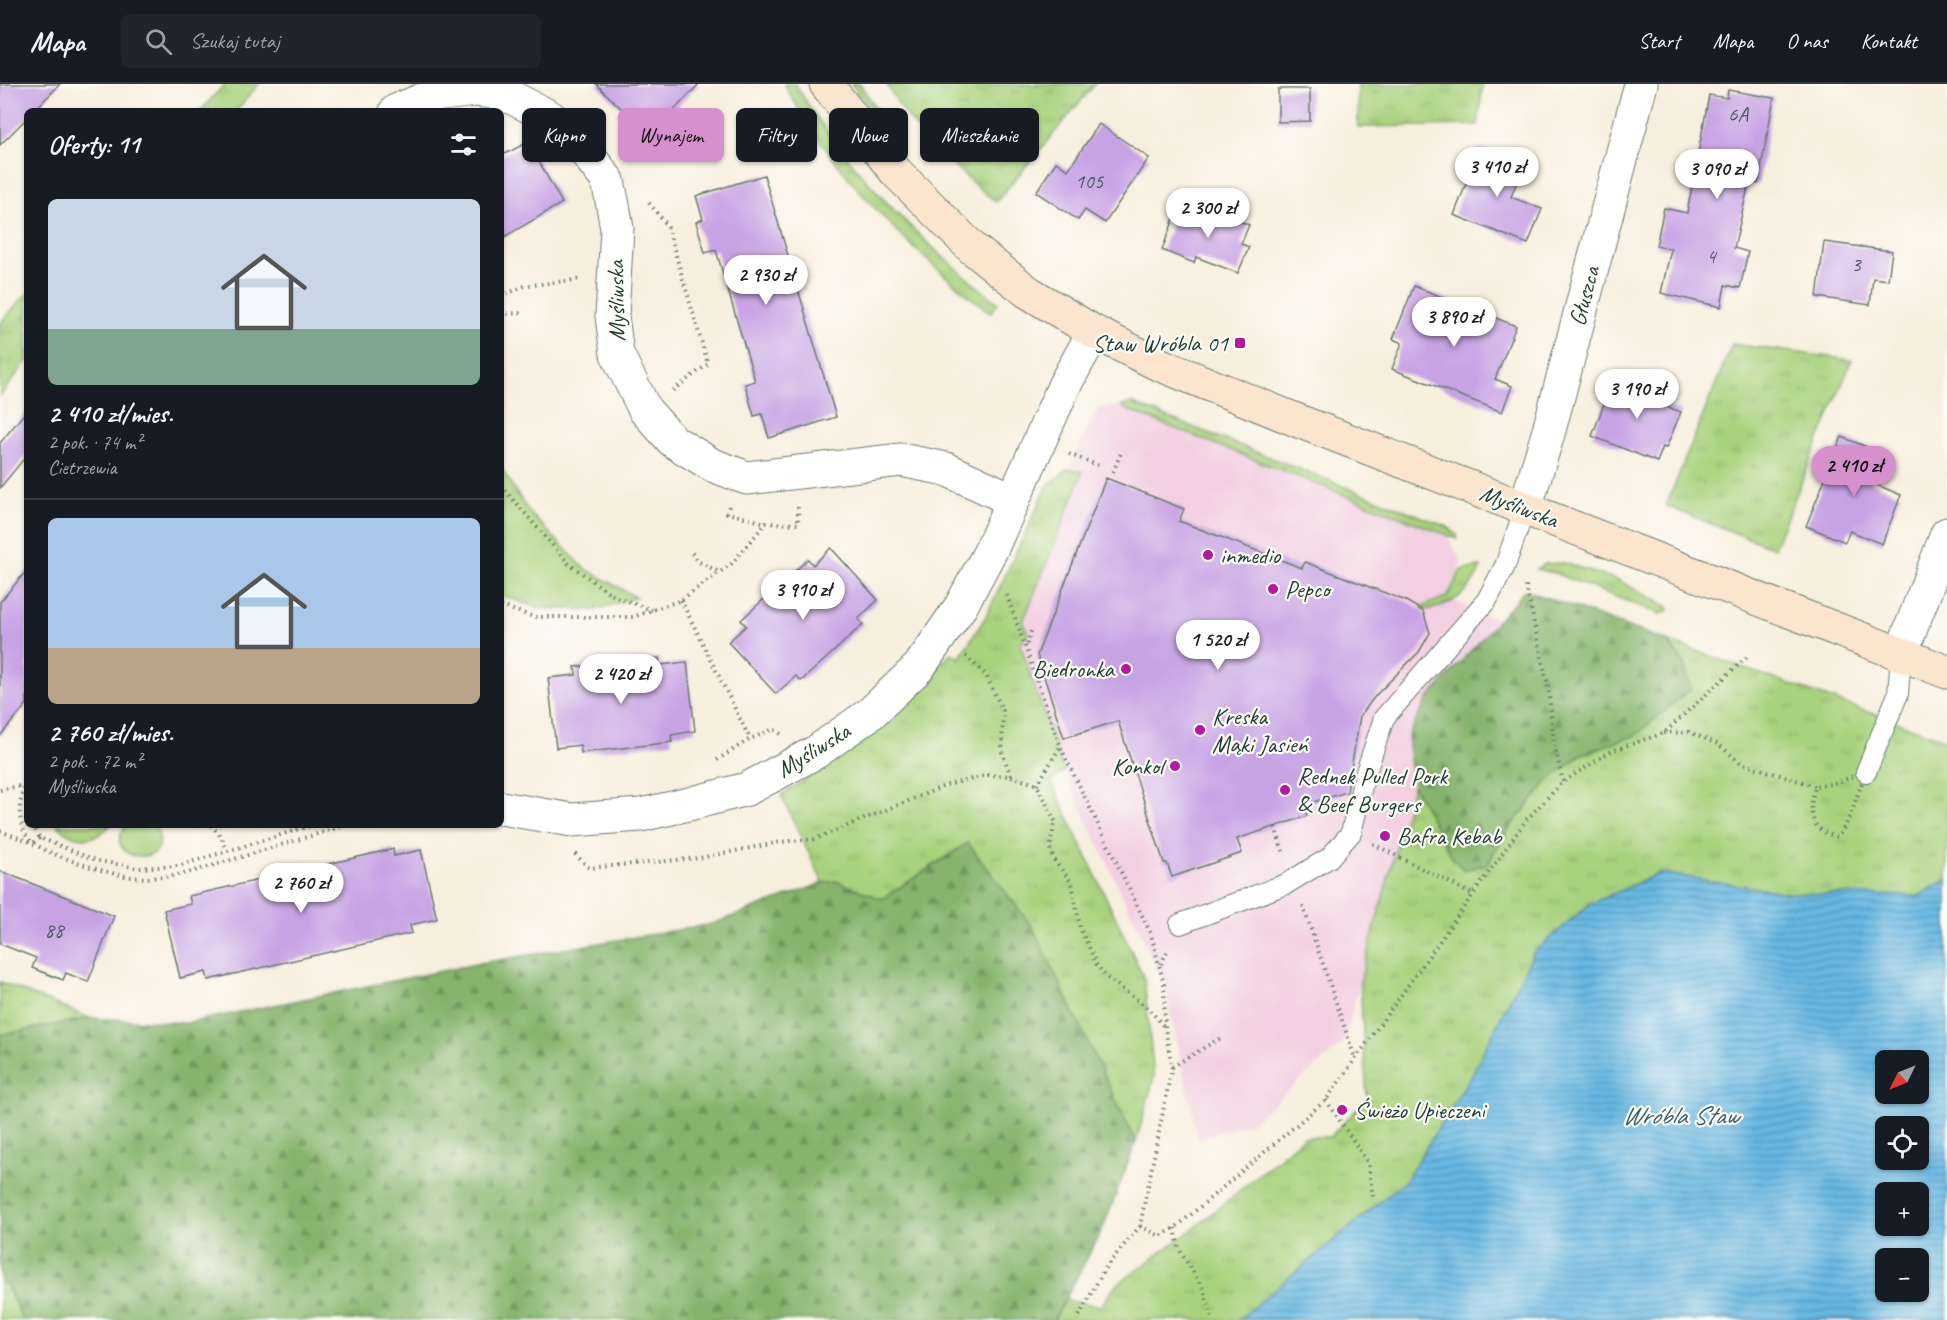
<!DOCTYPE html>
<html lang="pl">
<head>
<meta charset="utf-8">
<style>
  body { margin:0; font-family:Caveat,sans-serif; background:#20242c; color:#f1f3f6; height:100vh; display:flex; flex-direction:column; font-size:22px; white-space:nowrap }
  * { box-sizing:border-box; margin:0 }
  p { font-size:20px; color:#9ea1a6 }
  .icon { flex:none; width:33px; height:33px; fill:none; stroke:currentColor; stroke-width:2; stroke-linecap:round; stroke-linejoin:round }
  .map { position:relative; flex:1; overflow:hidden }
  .sheet { position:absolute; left:24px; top:24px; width:480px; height:720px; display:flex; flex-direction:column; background:#171b24; border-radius:9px; box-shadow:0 2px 4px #0004 }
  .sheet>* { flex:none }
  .guide { position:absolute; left:522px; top:24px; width:570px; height:54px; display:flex; gap:12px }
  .needle { width:39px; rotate:227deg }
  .controls { position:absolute; left:1875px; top:966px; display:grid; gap:12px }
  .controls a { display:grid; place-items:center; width:54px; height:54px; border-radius:9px; background:#171b24; box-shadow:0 2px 4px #0004; font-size:30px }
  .price { position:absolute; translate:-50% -51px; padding:0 14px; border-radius:21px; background:#fff; color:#222; font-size:20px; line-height:39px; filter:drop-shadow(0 2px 3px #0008) }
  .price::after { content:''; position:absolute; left:50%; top:36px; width:18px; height:14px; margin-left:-9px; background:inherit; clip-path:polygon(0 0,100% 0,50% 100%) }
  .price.current { background:#d690ce; color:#111 }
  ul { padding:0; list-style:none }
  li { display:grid; align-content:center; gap:12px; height:318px; padding:0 24px }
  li+li { border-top:2px solid #363941 }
  li span { display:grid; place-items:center; height:186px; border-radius:9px; color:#555 }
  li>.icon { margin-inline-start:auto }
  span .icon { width:108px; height:108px; fill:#fffc; stroke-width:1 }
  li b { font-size:26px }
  h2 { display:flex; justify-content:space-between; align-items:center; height:72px; padding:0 24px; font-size:26px }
  .pill { padding:0 21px; border-radius:9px; background:#171b24; box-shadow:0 2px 4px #0004; font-size:21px; line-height:54px }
  .pill.current { background:#d690ce; color:#111 }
  header { display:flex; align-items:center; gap:36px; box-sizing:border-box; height:84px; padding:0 30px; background:#171b24; border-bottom:2px solid #363941 }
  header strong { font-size:28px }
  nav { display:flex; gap:33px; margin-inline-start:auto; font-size:21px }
  .search { width:420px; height:54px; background:#20242c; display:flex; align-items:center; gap:15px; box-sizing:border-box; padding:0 21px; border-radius:9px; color:#9ea1a6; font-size:22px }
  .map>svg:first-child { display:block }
  .built { fill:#f2cfe1 }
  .grass { fill:url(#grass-tufts); stroke:#648858; stroke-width:1.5 }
  .forest { fill:url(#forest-firs); stroke:#527850; stroke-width:1.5 }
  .park { fill:#a9d27d; stroke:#648858; stroke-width:1.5 }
  .water { fill:url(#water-rules); stroke:#447a8c; stroke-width:1.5; fill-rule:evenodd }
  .building { fill:#c7a3e4 }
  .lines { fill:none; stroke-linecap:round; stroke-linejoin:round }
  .lane-casing { stroke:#6b7b6f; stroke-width:22 }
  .street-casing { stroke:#6b7b6f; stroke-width:35 }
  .secondary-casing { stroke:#6b7b6f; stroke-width:35 }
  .path { stroke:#6b7b6f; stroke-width:4; stroke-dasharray:1.5 4.5; stroke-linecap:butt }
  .lane { stroke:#fff; stroke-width:20 }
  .street { stroke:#fff; stroke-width:33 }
  .secondary { stroke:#fce5cf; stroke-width:33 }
  .poi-dot { fill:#b5179e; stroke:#fdfcf7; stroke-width:2 }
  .labels { text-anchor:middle; stroke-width:4.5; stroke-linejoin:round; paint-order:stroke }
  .number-label { font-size:21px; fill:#495660 }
  .street-label { font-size:24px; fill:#1f3d34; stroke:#fdfcf7 }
  .poi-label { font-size:24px; fill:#1f3d34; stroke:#fdfcf7; text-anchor:start }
  .water-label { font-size:26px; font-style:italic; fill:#356269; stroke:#fdfcf7 }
</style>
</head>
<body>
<header>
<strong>Mapa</strong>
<div class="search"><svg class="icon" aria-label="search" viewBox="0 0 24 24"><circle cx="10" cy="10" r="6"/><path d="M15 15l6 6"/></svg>Szukaj tutaj</div>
<nav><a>Start</a><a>Mapa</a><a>O nas</a><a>Kontakt</a></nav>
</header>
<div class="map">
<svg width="1947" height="1236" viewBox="0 0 1947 1236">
  <defs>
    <pattern id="grass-tufts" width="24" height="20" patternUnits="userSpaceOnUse" patternTransform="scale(1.5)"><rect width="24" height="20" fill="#a9d27d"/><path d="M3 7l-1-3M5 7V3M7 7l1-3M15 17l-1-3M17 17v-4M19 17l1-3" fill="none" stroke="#91b56d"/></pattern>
    <pattern id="forest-firs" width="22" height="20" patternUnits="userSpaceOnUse" patternTransform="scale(1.5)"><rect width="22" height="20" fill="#86b46c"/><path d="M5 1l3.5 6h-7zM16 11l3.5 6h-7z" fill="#6d945a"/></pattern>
    <pattern id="water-rules" width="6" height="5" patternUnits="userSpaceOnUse" patternTransform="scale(1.5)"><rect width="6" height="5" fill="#68b8e3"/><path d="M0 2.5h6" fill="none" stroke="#5597b9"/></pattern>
  </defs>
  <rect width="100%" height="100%" fill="#fdfcf7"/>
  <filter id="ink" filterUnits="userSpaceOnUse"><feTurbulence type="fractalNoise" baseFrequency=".0167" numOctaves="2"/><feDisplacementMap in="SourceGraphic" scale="12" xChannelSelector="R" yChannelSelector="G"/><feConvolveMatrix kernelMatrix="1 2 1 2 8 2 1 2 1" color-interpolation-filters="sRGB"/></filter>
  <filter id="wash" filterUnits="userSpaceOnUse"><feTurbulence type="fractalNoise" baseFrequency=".008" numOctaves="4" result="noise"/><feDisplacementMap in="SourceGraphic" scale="24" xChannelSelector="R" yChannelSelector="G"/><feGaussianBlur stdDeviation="1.35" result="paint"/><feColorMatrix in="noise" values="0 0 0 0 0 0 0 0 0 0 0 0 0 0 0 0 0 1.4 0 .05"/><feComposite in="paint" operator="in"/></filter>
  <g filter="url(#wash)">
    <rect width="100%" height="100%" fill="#f7efdd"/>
    <!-- built -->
    <path class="built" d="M1122,322l322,125 18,30 -15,37 50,21 -89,118 5,49 -69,256 -92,80 -54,17 -34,-155 -100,-213 -44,-127 8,-10 -5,-12 54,-153h-9l30,-61z"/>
    <!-- grass -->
    <g class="grass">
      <path d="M225,0h34l-23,27h-36z"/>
      <path d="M784,0h11c52,86 124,157 203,219l-7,10c-83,-63 -156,-138 -207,-229z"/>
      <path d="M851,0h9l17,26 -7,-2z"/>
      <path d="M1095,0l-99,118c-41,-33 -84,-70 -109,-117z"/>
      <path d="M1358,0h125l-5,41 -120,2z"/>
      <path d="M27,210v67l-27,35v-73z"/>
      <path d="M1732,260l120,16 -78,188 -108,-42z"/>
      <path d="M1131,319l317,124 9,8v4l-329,-129 -6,-4z"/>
      <path d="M1068,385l15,3 -60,150 5,12 -8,10 44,127 -13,10 93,197 10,100 -18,64 -50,-101 -119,-198 -85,56 -46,-18 -13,2 -42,-88 84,-53 48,-47 38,-42 8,5 26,-40 63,-133z"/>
      <path d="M1564,479l54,17 50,27 1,3 -9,4 -106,-41 -18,-4 9,-5z"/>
      <path d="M1481,483c-10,25 -28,39 -56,43l-3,-3 26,-11 13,-26z"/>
      <path d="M1668,557l279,99v139l-28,17 -131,-3 -128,-20 -70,31 -56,48 -63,124 -66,105 -167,139h-184l11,-20 36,6 15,-21 77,-56 111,-92h26l37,-38 -7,-117 53,-196 40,73 11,11 23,-6 23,-37 36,-45 36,-28 19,-5 83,-85z"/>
      <path d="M0,898l90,36 -90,17z"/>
      <path d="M0,1198l6,2 17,36h-23z"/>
    </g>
    <!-- forest -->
    <g class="forest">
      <path d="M1525,506l143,51 16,23 7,25 -55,46 -54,19 -35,28 -37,45 -23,37 -23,6 -11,-11 -40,-73 -5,-49 19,-37z"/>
      <path d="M968,759l65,85 103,214 -33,86 -49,92h-1031l-17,-36 -6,-2v-247l90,-17 96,5 295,-60 231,-39 111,-41 13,-2 46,18z"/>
    </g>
    <!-- park -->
    <g class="park">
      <path d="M501,384l27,43 56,57 52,29 -41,13 -57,-2 -37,-13z"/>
      <path d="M57,741h54c-17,18 -37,17 -54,0z"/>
      <path d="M127,741h27c28,46 -59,37 -27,0z"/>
    </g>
    <!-- water -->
    <path class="water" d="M1660,789l128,20 131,3 28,-17v441h-709l167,-139 66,-105 63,-124 56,-48zM1886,976h32v34h-32zM1886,1042h32v34h-32zM1886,1108h32v34h-32zM1886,1174h32v34h-32z"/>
    <g id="blocks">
      <!-- building -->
      <g class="building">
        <path d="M0,0h60l-26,27h-7v7l-27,27z"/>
        <path d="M596,0h103l-44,46 -17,-17 -6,6z"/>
        <path d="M1278,5h32v32l-32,1z"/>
        <path d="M1728,6l46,8 -16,86 -9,-1 -15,65 14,4 -8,36 -15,-3 -4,22 -60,-14 10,-44 -15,-3 8,-38 23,5 22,-118 18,3z"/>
        <path d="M1099,40l50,34 -44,65 -20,-13 -7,10 -42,-28 20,-30 12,8z"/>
        <path d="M528,58l34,61 -61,36v-83z"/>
        <path d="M1480,64l43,18 -12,31 31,12 -14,35 -74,-29z"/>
        <path d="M764,91l72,242 -67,21 -7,-24 -8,2 -9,-32 10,-3 -39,-131 -11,3 -9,-31 7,-3 -7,-23z"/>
        <path d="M1178,124l41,11 2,-6 28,12 -8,19 8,3 -11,26 -42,-16 -2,6 -32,-13z"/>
        <path d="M1824,158l68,9 -4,29 -15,-2 -3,27 -53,-8z"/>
        <path d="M1414,202l102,40 -21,53 17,7 -10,26 -110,-43 10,-26 -9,-4z"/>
        <path d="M1623,292l42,16 -5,12 21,8 -15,36 -3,-1 -6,15 -65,-26 12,-32 7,2z"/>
        <path d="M27,326v45l-27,33v-45z"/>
        <path d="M1842,353l40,16 -12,29 31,13 -19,49 -32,-13 -5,11 -39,-16z"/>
        <path d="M1106,394l78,31 -5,12 123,47 3,-6 101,39 17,10 7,22 -11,19 -43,43 -16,21 -13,76 -43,13 3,11 -70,23 5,14 -70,24 -5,-14h-3l-46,-142 -54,17 -27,-83z"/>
        <path d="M831,464l47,52 -20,19 5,5 -33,31 -29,26 -5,-5 -20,18 -48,-52 18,-16 -5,-6 67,-61 5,6z"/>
        <path d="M27,486v134l-27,32v-134z"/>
        <path d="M659,574l1,7 27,-3 8,69 -24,4 1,7 -91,11 -1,-8 -24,3 -8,-70 28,-3 -1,-8z"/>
        <path d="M393,765l1,7 27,-6 16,69 -27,6 2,8 -122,28 -82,19 -2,-8 -26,6 -16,-68 27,-6 -2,-8z"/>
        <path d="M0,787l114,45 -26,66 -22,-9 -3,7 -31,-12 4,-10 -36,-14z"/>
      </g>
    </g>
  </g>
  <g filter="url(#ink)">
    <use href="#blocks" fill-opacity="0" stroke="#6b7b6f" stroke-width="1.5"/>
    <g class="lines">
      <defs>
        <g id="lane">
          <path d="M1866,688l32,-78 3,-40"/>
          <path d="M1180,840l106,-40 43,-26 22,-25 13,-55 20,-60 103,-118 18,-34 20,-58"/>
        </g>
        <g id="street">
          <path d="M396,27l38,-16 41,-5 30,4 45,23 28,25 30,39 6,30 3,18 -5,87 5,38 28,56 28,31 39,24 35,13 154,-18 45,9 67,31"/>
          <path d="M1525,424l23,-74 93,-350"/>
          <path d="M1901,570l46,-120"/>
          <path d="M501,724l71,12 69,-5 48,-11 58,-15 69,-37 55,-39 48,-46 42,-61 30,-56 74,-166 29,-52"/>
        </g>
        <path id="secondary" d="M826,0l70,88 76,76 56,44 66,40 62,31 145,59 646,250"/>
      </defs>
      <!-- lane casing -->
      <use href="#lane" class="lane-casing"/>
      <!-- street casing -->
      <use href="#street" class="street-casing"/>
      <!-- secondary casing -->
      <use href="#secondary" class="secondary-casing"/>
      <!-- path -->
      <g class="path">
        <path d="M649,119l18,22 41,139 -36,27"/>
        <path d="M501,212l24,-10 57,-7"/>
        <path d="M501,230l21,-1"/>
        <path d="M1069,370l30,12"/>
        <path d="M1113,388l8,-19"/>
        <path d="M501,402l68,78 45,32 38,14"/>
        <path d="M729,422l-2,7 39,10"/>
        <path d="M692,469l7,9 20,10"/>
        <path d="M1526,502l22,100 6,56 9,40"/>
        <path d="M1007,511l53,151 91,188 13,50 1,44 7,39 -32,159 -35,42 -28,52"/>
        <path d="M681,516l69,139"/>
        <path d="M501,522l33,11h99l48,-17 50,-36 35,-41 32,1v-17"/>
        <path d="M1027,560l5,-16"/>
        <path d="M966,572l20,19 17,36 -1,41 9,24"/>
        <path d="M1664,649l25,-1 29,12 23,19 74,23"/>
        <path d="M717,676l33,-21 24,-10 7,5"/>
        <path d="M1866,688l-18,49 -10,16c-30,-6 -29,-27 -23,-51l17,-2z"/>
        <path d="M27,699c-10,17 -11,46 6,60 13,11 81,33 100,34 19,2 36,0 55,-4l159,-48"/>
        <path d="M1037,701l23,-38"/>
        <path d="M0,706l25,-5"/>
        <path d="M32,741l8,13 58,23 41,7 39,-2 135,-41"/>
        <path d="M211,741l11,13 4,12"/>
        <path d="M1275,743l9,27"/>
        <path d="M0,747l33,12 7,-5"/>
        <path d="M1373,760l101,51"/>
        <path d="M575,770l14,14 110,-10 82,-16 34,-3 132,-54 42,-10 22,1 26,9 18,36 -5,27 3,11 19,24 8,45 17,37 8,11 44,33 16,19"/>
        <path d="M1303,822l52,152"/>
        <path d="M1161,880l7,-15"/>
        <path d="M1172,983l50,-30"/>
        <path d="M1326,1016l42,63 5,35"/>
        <path d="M1140,1142l20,10 15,-8 151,-128 201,-281 36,-37 48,-31 53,-18 83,-76"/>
        <path d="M1175,1144l4,21 25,41 9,30"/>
      </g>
      <!-- lane -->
      <use href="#lane" class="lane"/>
      <!-- street -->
      <use href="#street" class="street"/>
      <!-- secondary -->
      <use href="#secondary" class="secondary"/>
    </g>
  </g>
  <!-- markers -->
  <g class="poi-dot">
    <rect x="1234" y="253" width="12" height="12" rx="3"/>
    <circle cx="1208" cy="471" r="6"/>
    <circle cx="1273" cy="505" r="6"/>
    <circle cx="1126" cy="585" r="6"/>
    <circle cx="1200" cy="646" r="6"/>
    <circle cx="1175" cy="682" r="6"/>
    <circle cx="1285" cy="706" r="6"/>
    <circle cx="1385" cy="752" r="6"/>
    <circle cx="1342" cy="1026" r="6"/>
  </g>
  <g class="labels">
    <!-- number labels -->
    <g class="number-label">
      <text x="1738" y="37">6A</text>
      <text x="1089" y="104">105</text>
      <text x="1711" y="179">4</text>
      <text x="1856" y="187">3</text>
      <text x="54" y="853">88</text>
    </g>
    <!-- street labels -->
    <g class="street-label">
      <text transform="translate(1584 212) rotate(-75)" y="8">Głuszca</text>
      <text transform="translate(616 217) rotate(-91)" y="8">Myśliwska</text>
      <text transform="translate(1519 422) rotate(21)" y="8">Myśliwska</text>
      <text transform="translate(813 666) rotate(-32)" y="8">Myśliwska</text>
    </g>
    <!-- poi labels -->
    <g class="poi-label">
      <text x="1228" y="267" text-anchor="end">Staw Wróbla 01</text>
      <text x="1220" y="479">inmedio</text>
      <text x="1285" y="513">Pepco</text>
      <text x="1114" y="593" text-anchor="end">Biedronka</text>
      <text x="1212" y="640">Kreska<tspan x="1212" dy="28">Mąki Jasień</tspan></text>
      <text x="1163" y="690" text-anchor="end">Konkol</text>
      <text x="1297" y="700">Rednek Pulled Pork<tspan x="1297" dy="28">&amp; Beef Burgers</tspan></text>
      <text x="1397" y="760">Bafra Kebab</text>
      <text x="1354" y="1034">Świeżo Upieczeni</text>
    </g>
    <!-- water labels -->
    <g class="water-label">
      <text x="1680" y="1040">Wróbla Staw</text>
    </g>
  </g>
</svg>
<div class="controls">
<a><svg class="needle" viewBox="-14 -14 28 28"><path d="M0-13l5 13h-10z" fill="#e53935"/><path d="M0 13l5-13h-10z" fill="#9ea1a6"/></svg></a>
<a><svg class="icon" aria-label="locate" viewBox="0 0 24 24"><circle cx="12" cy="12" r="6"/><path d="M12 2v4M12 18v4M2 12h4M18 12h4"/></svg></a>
<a>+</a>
<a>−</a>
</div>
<b class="price" style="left:1497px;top:114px">3 410 zł</b>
<b class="price" style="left:1717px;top:116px">3 090 zł</b>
<b class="price" style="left:1208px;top:155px">2 300 zł</b>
<b class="price" style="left:766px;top:222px">2 930 zł</b>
<b class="price" style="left:1454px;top:264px">3 890 zł</b>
<b class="price" style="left:1637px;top:336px">3 190 zł</b>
<b class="price current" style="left:1854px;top:413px">2 410 zł</b>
<b class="price" style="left:803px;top:537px">3 910 zł</b>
<b class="price" style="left:1218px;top:587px">1 520 zł</b>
<b class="price" style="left:621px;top:621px">2 420 zł</b>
<b class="price" style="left:301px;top:830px">2 760 zł</b>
<div class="guide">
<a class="pill">Kupno</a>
<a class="pill current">Wynajem</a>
<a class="pill">Filtry</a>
<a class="pill">Nowe</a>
<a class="pill">Mieszkanie</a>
</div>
<section class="sheet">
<h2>Oferty: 11<svg class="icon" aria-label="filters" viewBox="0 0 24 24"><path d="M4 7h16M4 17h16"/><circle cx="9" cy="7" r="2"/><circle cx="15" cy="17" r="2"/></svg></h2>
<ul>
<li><span style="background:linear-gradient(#c9d6e8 70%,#7fa58c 0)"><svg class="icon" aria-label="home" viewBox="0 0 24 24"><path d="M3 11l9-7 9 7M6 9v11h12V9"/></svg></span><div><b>2 410 zł/mies.</b><p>2 pok. · 74 m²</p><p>Cietrzewia</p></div></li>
<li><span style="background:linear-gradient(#a9c7e8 70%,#b9a48a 0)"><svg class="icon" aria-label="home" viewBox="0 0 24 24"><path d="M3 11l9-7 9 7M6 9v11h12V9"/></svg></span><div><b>2 760 zł/mies.</b><p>2 pok. · 72 m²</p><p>Myśliwska</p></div></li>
</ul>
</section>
</div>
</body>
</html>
